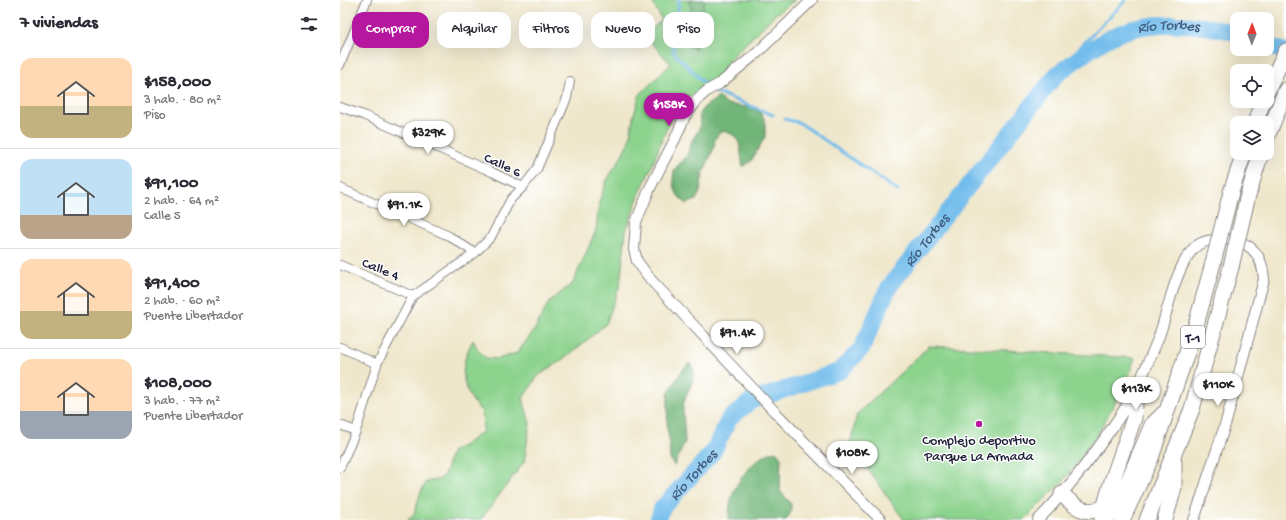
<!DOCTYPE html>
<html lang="es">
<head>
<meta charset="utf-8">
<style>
  body { margin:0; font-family:"Gochi Hand",sans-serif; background:#f2f2f3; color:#2b2b33; height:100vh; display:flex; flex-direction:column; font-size:15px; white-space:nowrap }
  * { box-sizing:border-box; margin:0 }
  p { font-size:13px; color:#7c7c81 }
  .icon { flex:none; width:22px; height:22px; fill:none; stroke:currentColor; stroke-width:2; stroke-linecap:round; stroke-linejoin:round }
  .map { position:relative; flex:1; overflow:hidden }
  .drawer { display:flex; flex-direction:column; background:#fff; width:340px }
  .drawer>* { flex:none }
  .guide { position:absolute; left:12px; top:12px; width:380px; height:36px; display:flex; gap:8px }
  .needle { width:26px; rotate:1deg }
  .tools { position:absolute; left:890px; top:12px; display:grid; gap:8px }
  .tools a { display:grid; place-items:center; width:44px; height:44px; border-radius:8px; background:#fff; box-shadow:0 4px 16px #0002; font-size:20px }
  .price { position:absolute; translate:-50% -34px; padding:0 9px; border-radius:14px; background:#fff; color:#222; font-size:13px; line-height:26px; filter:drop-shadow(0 1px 2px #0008) }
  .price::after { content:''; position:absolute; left:50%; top:24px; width:12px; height:9px; margin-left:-6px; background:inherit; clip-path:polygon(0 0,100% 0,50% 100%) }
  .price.active { background:#b5179e; color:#fff }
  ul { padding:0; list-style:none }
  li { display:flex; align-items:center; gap:12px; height:100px; padding:0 20px }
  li+li { border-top:1px solid #e1e1e2 }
  li span { display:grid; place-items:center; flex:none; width:112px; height:80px; border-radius:12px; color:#555 }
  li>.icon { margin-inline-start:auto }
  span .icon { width:48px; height:48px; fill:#fffc; stroke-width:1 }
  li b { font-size:17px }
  h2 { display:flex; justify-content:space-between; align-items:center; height:48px; padding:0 20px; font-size:17px }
  .pill { padding:0 14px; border-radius:12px; background:#fff; box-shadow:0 4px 16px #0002; font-size:14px; line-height:36px }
  .pill.active { background:#b5179e; color:#fff }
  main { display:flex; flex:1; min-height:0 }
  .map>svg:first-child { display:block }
  .green { fill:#8cd38d; stroke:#577a64 }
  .forest { fill:#71b578; stroke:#4a6c5a }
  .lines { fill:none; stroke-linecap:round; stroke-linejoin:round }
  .stream { stroke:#73bdec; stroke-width:3 }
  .river { stroke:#73bdec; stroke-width:17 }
  .minor-casing { stroke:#888483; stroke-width:10 }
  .tertiary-casing { stroke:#888483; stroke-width:12 }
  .motorway-casing { stroke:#888483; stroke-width:17 }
  .minor { stroke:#fff; stroke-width:8 }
  .tertiary { stroke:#fff; stroke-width:10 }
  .motorway { stroke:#fff; stroke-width:15 }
  .motorway-bridge-casing { stroke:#888483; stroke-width:17; stroke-linecap:butt }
  .motorway-bridge { stroke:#fff; stroke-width:15 }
  .poi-dot { fill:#b5179e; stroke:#fff; stroke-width:1.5 }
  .labels { text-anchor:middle; stroke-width:3; stroke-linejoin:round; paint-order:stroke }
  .shield { fill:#fff; stroke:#646476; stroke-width:1 }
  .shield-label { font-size:13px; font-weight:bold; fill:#22223b }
  .street-label { font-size:14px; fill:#22223b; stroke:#fff }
  .poi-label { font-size:14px; fill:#22223b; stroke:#fff }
  .water-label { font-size:15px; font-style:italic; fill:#426082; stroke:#fff }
</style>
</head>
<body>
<main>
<section class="drawer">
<h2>7 viviendas<svg class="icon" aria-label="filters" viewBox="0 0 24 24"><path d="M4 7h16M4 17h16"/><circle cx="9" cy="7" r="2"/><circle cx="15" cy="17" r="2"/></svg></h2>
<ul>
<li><span style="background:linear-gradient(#ffd9b3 60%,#c2b280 0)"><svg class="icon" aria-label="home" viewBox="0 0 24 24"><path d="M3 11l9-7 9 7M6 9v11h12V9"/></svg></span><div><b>$158,000</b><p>3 hab. · 80 m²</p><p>Piso</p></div></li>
<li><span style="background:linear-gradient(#bfe0f5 70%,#b9a48a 0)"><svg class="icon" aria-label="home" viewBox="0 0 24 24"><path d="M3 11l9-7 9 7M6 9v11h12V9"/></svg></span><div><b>$91,100</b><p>2 hab. · 64 m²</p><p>Calle 5</p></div></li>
<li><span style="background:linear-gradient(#ffd9b3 65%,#c2b280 0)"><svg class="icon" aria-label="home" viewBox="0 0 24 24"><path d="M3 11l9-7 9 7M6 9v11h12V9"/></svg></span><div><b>$91,400</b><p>2 hab. · 60 m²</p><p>Puente Libertador</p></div></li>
<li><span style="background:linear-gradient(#ffd9b3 65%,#9aa5b1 0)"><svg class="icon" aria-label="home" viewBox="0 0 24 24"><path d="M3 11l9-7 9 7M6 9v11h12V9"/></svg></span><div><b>$108,000</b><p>3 hab. · 77 m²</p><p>Puente Libertador</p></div></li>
</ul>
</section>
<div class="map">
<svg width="946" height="520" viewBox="0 0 946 520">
  <rect width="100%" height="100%" fill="#fff"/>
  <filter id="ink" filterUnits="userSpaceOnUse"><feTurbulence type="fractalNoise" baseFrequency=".025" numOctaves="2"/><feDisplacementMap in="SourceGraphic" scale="8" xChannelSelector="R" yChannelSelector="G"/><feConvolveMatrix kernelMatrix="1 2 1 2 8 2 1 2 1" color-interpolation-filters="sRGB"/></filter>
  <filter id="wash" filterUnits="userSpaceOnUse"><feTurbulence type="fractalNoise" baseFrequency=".012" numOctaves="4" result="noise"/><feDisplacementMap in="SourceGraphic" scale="16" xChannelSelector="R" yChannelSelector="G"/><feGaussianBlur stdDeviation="0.9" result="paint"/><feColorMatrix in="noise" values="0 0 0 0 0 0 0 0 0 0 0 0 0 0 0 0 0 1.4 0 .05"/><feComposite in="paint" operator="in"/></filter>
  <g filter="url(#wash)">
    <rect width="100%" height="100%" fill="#efe7cb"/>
    <!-- green -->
    <g class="green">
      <path d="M311,0h144l-19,14 -46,45 -12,20 -33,20 -15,23 -10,22 -5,15 -16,36 -13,36 -6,54 -14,39 -37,31 -31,21 -15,22 7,26 -6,38 -42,56 -2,2h-73l7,-6 6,-20 6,-12 15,-3 5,-8 5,-19 15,-8 17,-13 -1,-19c-22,-23 -24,-45 -9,-72l5,10 8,8 12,1 19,-6 18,-24 14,-27 24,-19 23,-53 3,-28 8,-22 13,-21 10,-21 3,-20 7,-24 31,-30 -26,-28 17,-16z"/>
      <path d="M589,346l60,3 146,9 -9,25 -29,52 -31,43 -42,42h-120l-54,-76 7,-30z"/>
    </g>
    <!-- forest -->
    <g class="forest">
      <path d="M348,0h17l-3,14 -2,17 -5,18 -8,-3 5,-8 1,-10 -2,-10v-10z"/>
      <path d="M379,97l7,7 26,4 8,4 5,8v17l-14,24 -8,6c-4,-17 1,-33 -22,-36l-6,8 -1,9 -11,25 -3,19 -4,8 -9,4c-2,-2 -5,-4 -7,-6 -6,-6 -9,-21 -5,-29 3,-5 8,-7 11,-12 2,-3 3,-10 5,-14 6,-14 11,-10 8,-28l5,-8z"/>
      <path d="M350,363l4,8 -1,9 -8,18 -2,9 2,35 -11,24 -4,-8 -1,-20 -2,-9 1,-36 15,-24z"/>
      <path d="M436,451l5,6 -1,34 11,13v8l-5,8h-57c0,-22 5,-34 19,-51 9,-9 15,-15 28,-18z"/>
    </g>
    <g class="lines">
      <!-- stream -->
      <g class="stream">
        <path d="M339,0l-6,52 35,35"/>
        <path d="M716,75l23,-27 47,-48"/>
        <path d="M373,91l60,24"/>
        <path d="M445,119l15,4 98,68"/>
      </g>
      <!-- river -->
      <g class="river">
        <path d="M927,45l19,7"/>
        <path id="s1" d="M318,520l4,-12 51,-56 16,-33 22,-18 89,-30 22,-23 27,-61 167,-212c19,-14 42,-33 64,-42 34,-14 82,-9 117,0"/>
      </g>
    </g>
  </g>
  <g filter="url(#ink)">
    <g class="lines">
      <defs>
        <g id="minor">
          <path d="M0,65l27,-65"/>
          <path d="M0,107l23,8 129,57 31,15"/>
          <path d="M0,188l109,48 26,17"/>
          <path d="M0,265l73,31"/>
          <path d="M0,347l37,17"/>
          <path d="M0,425l16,6"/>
          <path d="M0,468l16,-37 21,-67 36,-68 62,-43 16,-16 20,-38 12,-12 14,-18 30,-71 3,-17"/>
        </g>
        <g id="tertiary">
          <path d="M472,0l-55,53 -38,31 -11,6 -8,7 -15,19 -10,23 -25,49 -14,34 -2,27 3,12 14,19 123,131 107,109"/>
          <path d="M698,520c26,-26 48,-55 69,-85 10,-14 21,-30 29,-46 8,-16 15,-33 22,-50 10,-27 16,-68 35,-90 12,-13 47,-12 59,0 9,8 11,19 12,30l-38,143 -32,98"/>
        </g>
        <g id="motorway">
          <path d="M927,91l19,-40"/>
          <path d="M915,123l8,-22"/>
          <path d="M927,137l19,-47"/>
          <path d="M722,494c19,19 24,20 50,12"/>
          <path d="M762,520l2,-11 7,-25 23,-66 2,-28"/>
          <path d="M766,520l23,-41 23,-54 11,-11"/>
          <path d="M782,520l29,-62 7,-21 36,-105 19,-69"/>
          <path d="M807,520l45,-111 39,-142"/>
          <path d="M825,520l9,-33v-25"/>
        </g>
      </defs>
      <!-- minor casing -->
      <use href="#minor" class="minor-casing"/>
      <!-- tertiary casing -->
      <use href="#tertiary" class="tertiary-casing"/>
      <!-- motorway casing -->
      <use href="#motorway" class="motorway-casing"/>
      <!-- minor -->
      <use href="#minor" class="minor"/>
      <!-- tertiary -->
      <use href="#tertiary" class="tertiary"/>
      <!-- motorway -->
      <use href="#motorway" class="motorway"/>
      <defs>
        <g id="motorway-bridge">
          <path d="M873,263l18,-71 13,-39"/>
          <path d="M891,267l17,-72 13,-42"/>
        </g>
      </defs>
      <!-- motorway-bridge casing -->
      <use href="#motorway-bridge" class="motorway-bridge-casing"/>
      <!-- motorway-bridge -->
      <use href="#motorway-bridge" class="motorway-bridge"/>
    </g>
  </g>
  <!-- markers -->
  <circle class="poi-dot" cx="639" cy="424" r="4"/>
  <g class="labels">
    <!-- shield labels -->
    <rect class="shield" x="841" y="326" width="24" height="22" rx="3"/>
    <g class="shield-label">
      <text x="853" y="342">T-1</text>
    </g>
    <!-- street labels -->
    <g class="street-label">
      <text transform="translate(163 164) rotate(25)" y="5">Calle 6</text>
      <text transform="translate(41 268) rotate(22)" y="5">Calle 4</text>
    </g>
    <!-- poi labels -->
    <g class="poi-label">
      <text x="639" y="444">Complejo deportivo<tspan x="639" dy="16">Parque La Armada</tspan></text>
    </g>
    <!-- water labels -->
    <g class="water-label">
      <text dy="5" stroke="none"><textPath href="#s1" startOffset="742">Río Torbes</textPath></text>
      <text dy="5" stroke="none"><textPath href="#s1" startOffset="406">Río Torbes</textPath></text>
      <text dy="5" stroke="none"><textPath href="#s1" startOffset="58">Río Torbes</textPath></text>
    </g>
  </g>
</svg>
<div class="tools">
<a><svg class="needle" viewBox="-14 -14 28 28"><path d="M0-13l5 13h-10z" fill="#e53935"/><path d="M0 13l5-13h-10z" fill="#7c7c81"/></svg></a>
<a><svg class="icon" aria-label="locate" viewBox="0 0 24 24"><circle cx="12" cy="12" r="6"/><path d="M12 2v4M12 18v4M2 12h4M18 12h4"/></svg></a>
<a><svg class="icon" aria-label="layers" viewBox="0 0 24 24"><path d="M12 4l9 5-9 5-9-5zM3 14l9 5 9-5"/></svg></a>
</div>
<b class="price active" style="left:329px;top:127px">$158K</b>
<b class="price" style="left:88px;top:155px">$329K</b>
<b class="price" style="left:64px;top:227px">$91.1K</b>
<b class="price" style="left:397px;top:355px">$91.4K</b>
<b class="price" style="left:878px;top:407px">$110K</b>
<b class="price" style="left:796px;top:411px">$113K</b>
<b class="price" style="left:512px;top:475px">$108K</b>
<div class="guide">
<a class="pill active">Comprar</a>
<a class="pill">Alquilar</a>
<a class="pill">Filtros</a>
<a class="pill">Nuevo</a>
<a class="pill">Piso</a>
</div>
</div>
</main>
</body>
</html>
